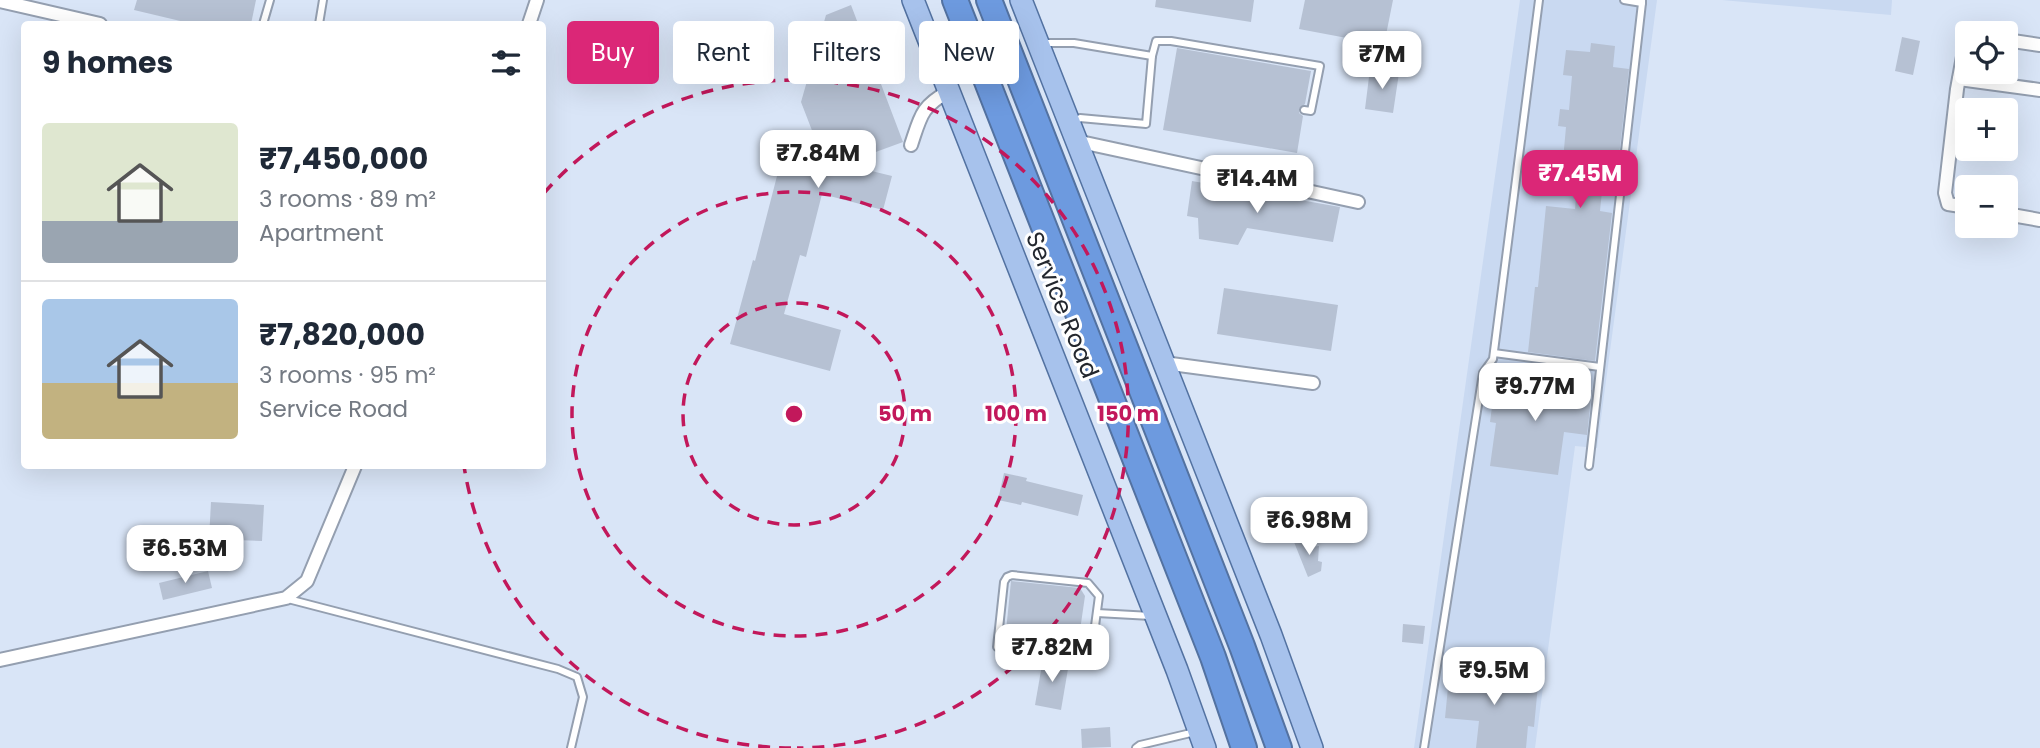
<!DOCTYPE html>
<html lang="en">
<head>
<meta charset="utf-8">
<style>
  body { margin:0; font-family:Poppins,sans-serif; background:#f2f2f3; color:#1f2937; height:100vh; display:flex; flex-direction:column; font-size:26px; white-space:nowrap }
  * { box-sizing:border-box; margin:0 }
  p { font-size:23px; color:#747a83 }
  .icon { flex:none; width:38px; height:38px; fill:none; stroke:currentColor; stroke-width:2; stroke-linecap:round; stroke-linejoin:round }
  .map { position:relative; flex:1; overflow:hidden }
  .side { position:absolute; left:21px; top:21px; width:525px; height:448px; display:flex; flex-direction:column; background:#fff; border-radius:7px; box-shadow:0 7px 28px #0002 }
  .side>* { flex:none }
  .banner { position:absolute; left:567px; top:21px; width:665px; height:63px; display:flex; gap:14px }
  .tools { position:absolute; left:1955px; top:21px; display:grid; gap:14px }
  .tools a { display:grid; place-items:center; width:63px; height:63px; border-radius:7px; background:#fff; box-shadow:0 7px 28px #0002; font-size:35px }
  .price { position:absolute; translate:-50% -60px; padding:0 16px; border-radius:14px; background:#fff; color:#222; font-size:23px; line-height:46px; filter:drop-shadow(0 2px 4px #0008) }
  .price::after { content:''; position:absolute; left:50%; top:42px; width:21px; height:16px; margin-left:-10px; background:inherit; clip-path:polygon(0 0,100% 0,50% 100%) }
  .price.active { background:#db2777; color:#fff }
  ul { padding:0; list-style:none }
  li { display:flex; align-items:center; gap:21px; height:175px; padding:0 21px }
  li+li { border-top:2px solid #e0e1e3 }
  li span { display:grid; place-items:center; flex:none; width:196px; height:140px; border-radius:7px; color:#555 }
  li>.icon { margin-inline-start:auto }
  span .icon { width:84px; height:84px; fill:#fffc; stroke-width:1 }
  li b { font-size:30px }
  h2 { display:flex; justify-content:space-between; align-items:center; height:84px; padding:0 21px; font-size:30px }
  .pill { padding:0 24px; border-radius:7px; background:#fff; box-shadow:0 7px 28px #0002; font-size:24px; line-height:63px }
  .pill.active { background:#db2777; color:#fff }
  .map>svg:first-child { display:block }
  .built { fill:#c9d9f1 }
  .building { fill:#b6c1d3 }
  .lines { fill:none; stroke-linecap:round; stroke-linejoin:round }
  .lane-casing { stroke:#949fb0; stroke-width:10 }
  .street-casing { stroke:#949fb0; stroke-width:16 }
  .primary-casing { stroke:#5372a1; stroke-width:24 }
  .highway-casing { stroke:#5372a1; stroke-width:28 }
  .lane { stroke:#fff; stroke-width:6 }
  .street { stroke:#fff; stroke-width:12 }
  .primary { stroke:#a7c2ec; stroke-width:21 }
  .highway { stroke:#6d9adf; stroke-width:24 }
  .ring { fill:none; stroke:#c2185b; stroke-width:3.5; stroke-dasharray:12 9 }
  .labels { text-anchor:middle; stroke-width:6; stroke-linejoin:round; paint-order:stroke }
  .street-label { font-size:24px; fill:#23272e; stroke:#fff }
  .centre { fill:#c2185b; stroke:#fff; stroke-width:3.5 }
  .ring-label { font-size:21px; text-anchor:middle; font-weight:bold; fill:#c2185b; stroke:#fff; stroke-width:6; stroke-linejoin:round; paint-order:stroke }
</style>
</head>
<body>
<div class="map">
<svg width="2040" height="748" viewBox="0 0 2040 748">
  <rect width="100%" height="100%" fill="#d9e5f7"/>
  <!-- built -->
  <g class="built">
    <path d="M1520,0h137l-60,448 -22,-2 -40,302h-121z"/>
    <path d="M1722,0h170l-1,15z"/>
  </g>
  <!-- building -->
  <g class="building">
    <path d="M137,0h119l-5,24h-58l-59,-14z"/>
    <path d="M1156,0h98l-3,22 -96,-15z"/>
    <path d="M1305,0h88l-9,45 -85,-16z"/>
    <path d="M851,5l52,137 -60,22 49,12 -9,34 -61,-16 -16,63 -6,-2 -16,59 57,16 -11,41 -100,-27 23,-84 2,1 29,-112 39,10 -22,-57 25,-87z"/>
    <path d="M1902,37l18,4 -7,34 -18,-4z"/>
    <path d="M1591,43l24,3 -2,21 16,2 -12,104 -13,-2 -4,40 12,2 -17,148 -67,-9 7,-65h3l8,-81 29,3 2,-24 -25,-3 2,-23 9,1 3,-33 -8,-1 2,-17 9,1 3,-34 -9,-1 3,-25 24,2z"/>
    <path d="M1177,48l134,23 -6,33 -6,5v4l4,3 -6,37 -134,-23z"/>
    <path d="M1370,69l29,4 -6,40 -28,-4z"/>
    <path d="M1192,181l148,26 -7,35 -86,-14 -9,17 -39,-6 -1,-21 -11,-2z"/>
    <path d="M1224,288l114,17 -7,46 -114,-17z"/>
    <path d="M1496,377l96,13 -5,45 -23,-3 -6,43 -68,-9 6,-43 -6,-1z"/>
    <path d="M1004,473l23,5 -1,3 57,14 -5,21 -56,-14 -1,3 -23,-5z"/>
    <path d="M211,502l53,3 -2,36 -53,-2z"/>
    <path d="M1303,540l9,2 -1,5 8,-1 -1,15 4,1 -1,9 -13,6 -14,-35z"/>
    <path d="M208,571l4,17 -49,12 -4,-17z"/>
    <path d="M1011,581l69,7 5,8 -8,55 -6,1 -66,-11z"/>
    <path d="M1403,624l22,2 -2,18 -21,-2z"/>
    <path d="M1043,659l26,4 -8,47 -26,-5z"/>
    <path d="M1463,670l64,7 -1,7 12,1 -4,42 -6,-1 -2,22h-50l3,-27 -34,-3 4,-41 13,1z"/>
    <path d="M1110,727l1,20 -29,1 -1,-19z"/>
  </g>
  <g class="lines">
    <defs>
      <g id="lane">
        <path d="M1624,0l18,3v-3"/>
        <path d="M263,24l7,-24"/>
        <path d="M319,24l4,-24"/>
        <path d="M1043,43h31l78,13 4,-15h15l149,25 -9,45 -7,-1"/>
        <path d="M1074,123l6,-5 66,6 6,-68"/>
        <path d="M1494,353l106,14"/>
        <path d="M1589,466l53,-463"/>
        <path d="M1012,575l76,8 11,13 -8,60 -10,3 -84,-12 7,-65 3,-5z"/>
        <path d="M288,599l270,70 19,8 6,20 -12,51"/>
        <path d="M1097,613l54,3"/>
        <path d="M1136,748l4,-3 55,-13"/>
        <path d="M1424,748l59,-375 10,-14 46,-359"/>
      </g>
      <g id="street">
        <path d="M0,1l100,23"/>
        <path d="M529,24l8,-24"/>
        <path d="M1967,35l-10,54 -12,104 3,11 19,3"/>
        <path d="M2006,40l34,5"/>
        <path d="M1959,79l81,11"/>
        <path d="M1076,141l282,61"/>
        <path d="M911,145c10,-30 10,-38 38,-54"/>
        <path d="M2006,214l34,6"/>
        <path d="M1164,363l149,20"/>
        <path d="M0,660l286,-62 21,-17 48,-115"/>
      </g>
      <g id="primary">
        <path d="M913,0l264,670 28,78"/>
        <path d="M1021,0l250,635 41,113"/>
      </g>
      <g id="highway">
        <path d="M955,0l258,657 31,91"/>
        <path d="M989,0l253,646 37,102"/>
      </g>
    </defs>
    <!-- lane casing -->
    <use href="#lane" class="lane-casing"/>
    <!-- street casing -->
    <use href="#street" class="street-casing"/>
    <!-- primary casing -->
    <use href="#primary" class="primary-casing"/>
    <!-- highway casing -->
    <use href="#highway" class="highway-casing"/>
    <!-- lane -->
    <use href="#lane" class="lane"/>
    <!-- street -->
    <use href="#street" class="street"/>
    <!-- primary -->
    <use href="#primary" class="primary"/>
    <!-- highway -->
    <use href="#highway" class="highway"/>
  </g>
  <!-- distance rings -->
  <g class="ring">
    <circle cx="794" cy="414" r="111"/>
    <circle cx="794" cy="414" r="222"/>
    <path d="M791 748A334 334 0 0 1 464 466M544 193A334 334 0 1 1 797 748"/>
  </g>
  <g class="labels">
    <!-- street labels -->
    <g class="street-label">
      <text transform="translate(1062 305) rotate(68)" y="8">Service Road</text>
    </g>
  </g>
  <circle cx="794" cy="414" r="10" class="centre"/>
  <g class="ring-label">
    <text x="905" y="421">50 m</text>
    <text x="1016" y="421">100 m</text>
    <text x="1128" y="421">150 m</text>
  </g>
</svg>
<div class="tools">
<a><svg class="icon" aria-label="locate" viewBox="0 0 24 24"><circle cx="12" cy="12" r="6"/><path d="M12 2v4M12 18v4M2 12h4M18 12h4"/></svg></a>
<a>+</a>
<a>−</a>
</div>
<b class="price" style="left:1382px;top:91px">₹7M</b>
<b class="price" style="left:818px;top:190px">₹7.84M</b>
<b class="price active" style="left:1580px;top:210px">₹7.45M</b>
<b class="price" style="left:1257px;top:215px">₹14.4M</b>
<b class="price" style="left:1535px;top:423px">₹9.77M</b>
<b class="price" style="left:1309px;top:557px">₹6.98M</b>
<b class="price" style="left:185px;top:585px">₹6.53M</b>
<b class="price" style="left:1052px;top:684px">₹7.82M</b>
<b class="price" style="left:1494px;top:707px">₹9.5M</b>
<div class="banner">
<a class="pill active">Buy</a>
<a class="pill">Rent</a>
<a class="pill">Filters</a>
<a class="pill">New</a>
</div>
<section class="side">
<h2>9 homes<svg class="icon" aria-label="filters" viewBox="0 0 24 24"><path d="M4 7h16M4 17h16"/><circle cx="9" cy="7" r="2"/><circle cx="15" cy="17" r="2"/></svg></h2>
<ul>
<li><span style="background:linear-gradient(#dfe7d0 70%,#9aa5b1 0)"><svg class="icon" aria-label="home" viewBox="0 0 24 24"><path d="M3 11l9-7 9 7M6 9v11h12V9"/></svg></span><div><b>₹7,450,000</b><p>3 rooms · 89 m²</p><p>Apartment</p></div></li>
<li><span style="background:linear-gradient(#a9c7e8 60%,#c2b280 0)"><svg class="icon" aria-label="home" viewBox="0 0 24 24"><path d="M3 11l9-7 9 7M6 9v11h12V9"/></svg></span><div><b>₹7,820,000</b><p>3 rooms · 95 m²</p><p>Service Road</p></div></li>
</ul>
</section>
</div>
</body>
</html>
